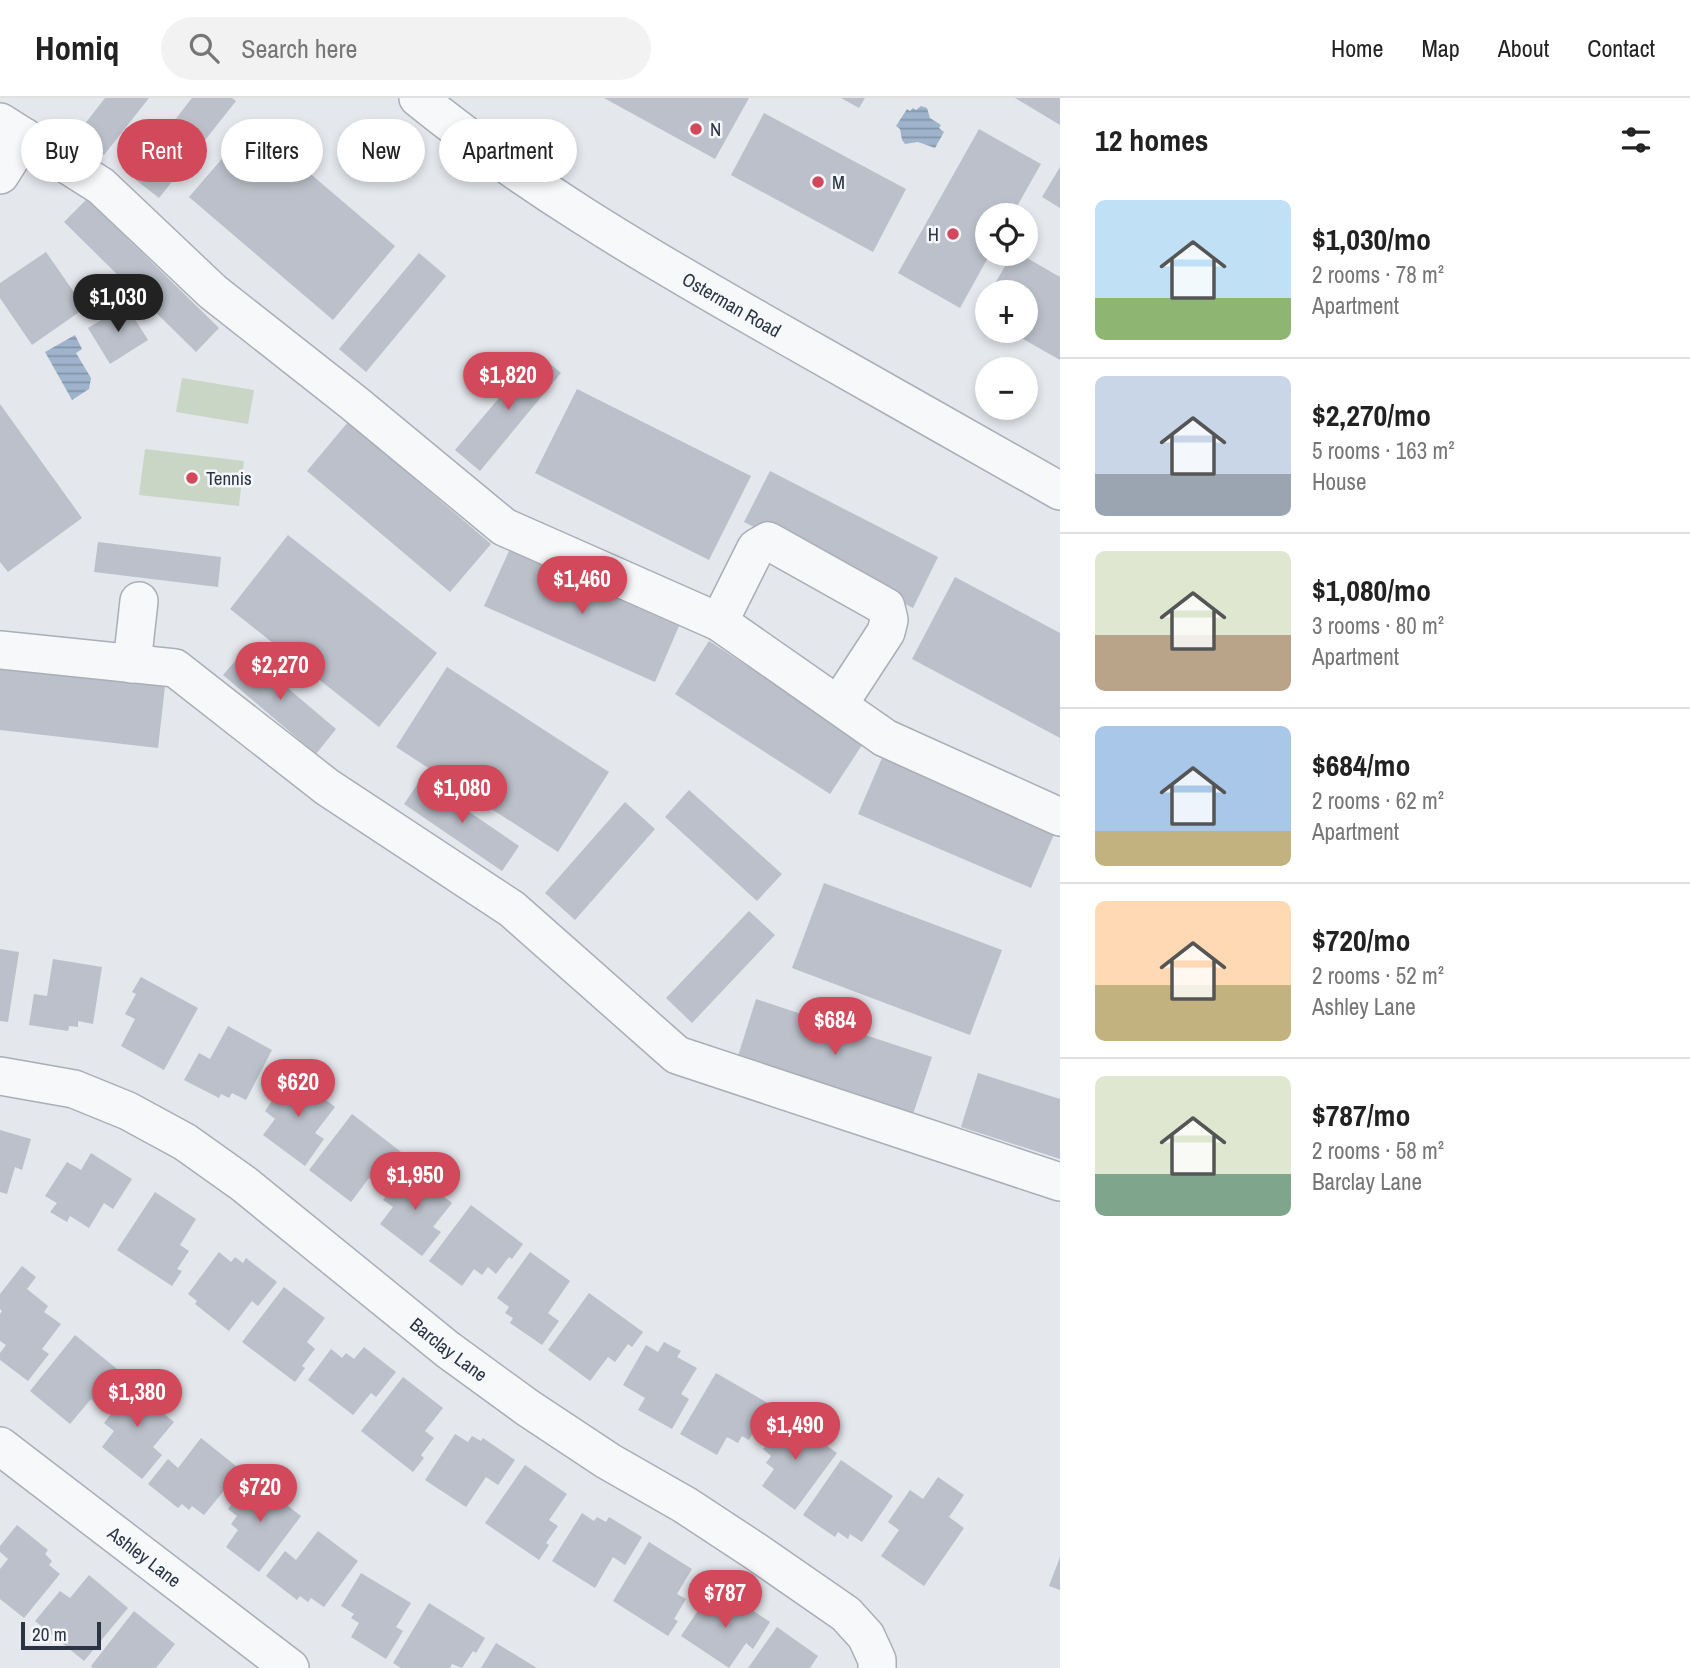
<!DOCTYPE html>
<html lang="en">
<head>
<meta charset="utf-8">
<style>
  body { margin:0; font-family:"Archivo Narrow",sans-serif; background:#f2f2f2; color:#222; height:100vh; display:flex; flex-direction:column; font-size:26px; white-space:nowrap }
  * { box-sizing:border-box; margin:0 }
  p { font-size:23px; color:#767676 }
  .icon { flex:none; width:38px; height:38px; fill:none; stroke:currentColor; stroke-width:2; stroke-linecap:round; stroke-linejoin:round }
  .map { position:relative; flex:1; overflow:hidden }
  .drawer { display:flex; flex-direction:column; background:#fff; width:630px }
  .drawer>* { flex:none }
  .banner { position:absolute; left:21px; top:21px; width:665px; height:63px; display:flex; gap:14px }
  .tools { position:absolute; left:975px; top:105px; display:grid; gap:14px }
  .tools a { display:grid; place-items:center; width:63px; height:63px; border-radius:50%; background:#fff; box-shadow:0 4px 10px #0003; font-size:35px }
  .scale { position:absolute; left:21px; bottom:18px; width:80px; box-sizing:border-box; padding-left:7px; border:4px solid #2b3445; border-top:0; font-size:19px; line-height:24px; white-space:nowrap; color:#2b3445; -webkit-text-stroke:5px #f4f6f9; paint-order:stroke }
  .price { position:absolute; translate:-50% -60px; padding:0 16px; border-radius:24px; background:#d1495b; color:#fff; font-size:23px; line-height:46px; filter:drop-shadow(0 2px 4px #0008) }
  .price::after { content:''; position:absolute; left:50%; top:42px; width:21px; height:16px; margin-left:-10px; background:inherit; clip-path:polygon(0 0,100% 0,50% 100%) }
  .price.on { background:#222; color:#fff }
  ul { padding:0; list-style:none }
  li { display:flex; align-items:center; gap:21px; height:175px; padding:0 35px }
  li+li { border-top:2px solid #e0e0e0 }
  li span { display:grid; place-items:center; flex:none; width:196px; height:140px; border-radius:10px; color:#555 }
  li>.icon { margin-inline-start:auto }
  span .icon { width:84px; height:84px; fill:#fffc; stroke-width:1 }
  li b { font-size:30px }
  h2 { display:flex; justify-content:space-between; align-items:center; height:84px; padding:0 35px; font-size:30px }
  .pill { padding:0 24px; border-radius:32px; background:#fff; box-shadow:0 4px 10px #0003; font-size:24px; line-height:63px }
  .pill.on { background:#d1495b; color:#fff }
  header { display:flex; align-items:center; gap:42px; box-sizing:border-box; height:98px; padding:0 35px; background:#fff; border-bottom:2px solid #e0e0e0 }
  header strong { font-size:33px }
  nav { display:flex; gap:38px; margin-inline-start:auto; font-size:24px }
  .search { width:490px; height:63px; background:#f2f2f2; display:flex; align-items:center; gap:18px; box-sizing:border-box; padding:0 24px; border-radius:38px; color:#767676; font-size:26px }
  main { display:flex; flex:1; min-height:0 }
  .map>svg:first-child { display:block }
  .green { fill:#c9d6c5 }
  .water { fill:url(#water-rules) }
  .building { fill:#bbc0ca }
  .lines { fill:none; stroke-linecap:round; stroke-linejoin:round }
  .minor-casing { stroke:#a9aeb7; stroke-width:40 }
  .minor { stroke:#f7f8fa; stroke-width:37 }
  .poi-dot { fill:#d1495b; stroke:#f4f6f9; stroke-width:2.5 }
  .labels { text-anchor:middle; stroke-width:5; stroke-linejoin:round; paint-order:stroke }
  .poi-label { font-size:19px; fill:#2b3445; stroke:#f4f6f9; text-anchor:start }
  .street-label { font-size:19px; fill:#2b3445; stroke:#f4f6f9 }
</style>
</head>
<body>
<header>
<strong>Homiq</strong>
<div class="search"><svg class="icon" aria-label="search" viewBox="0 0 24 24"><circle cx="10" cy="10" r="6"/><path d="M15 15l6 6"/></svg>Search here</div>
<nav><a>Home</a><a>Map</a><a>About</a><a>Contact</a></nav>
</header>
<main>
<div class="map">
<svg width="1060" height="1570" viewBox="0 0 1060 1570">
  <defs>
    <pattern id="water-rules" width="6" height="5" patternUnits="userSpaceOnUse" patternTransform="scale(1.75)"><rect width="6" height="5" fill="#9fb4cc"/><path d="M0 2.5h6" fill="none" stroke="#8293a7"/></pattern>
  </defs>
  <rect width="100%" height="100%" fill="#e4e7ec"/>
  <!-- green -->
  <g class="green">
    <path d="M182,280l72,12 -6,34 -72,-12z"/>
    <path d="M145,351l99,12 -5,45 -100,-11z"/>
  </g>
  <!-- water -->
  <g class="water">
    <path d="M921,8l6,2 3,10 11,7 -2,3 5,4 -9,16 -17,-6 -13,2 -3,-4 -2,-11 -4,-3 11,-17 3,2 3,-3 3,2z"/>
    <path d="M75,237l7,14 -6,4 15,25 -2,11 -17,11 -27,-48z"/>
  </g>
  <!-- building -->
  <g class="building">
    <path d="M105,0h44l-45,57 -27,-21z"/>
    <path d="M192,0h40l4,3 -77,97 -28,-22z"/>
    <path d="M604,0h145l-34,61z"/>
    <path d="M841,0h24l-6,10z"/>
    <path d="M1015,0h45v27z"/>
    <path d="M764,15l142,76 -33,63 -142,-77z"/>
    <path d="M252,26l143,122 -62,74 -144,-123z"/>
    <path d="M979,31l62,35 -29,51h-25v39h3l-30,54 -62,-35z"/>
    <path d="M1060,69v41l-18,-11z"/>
    <path d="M87,101l132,129 -23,24 -132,-130z"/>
    <path d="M46,154l39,56 -53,37 -32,-47v-15z"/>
    <path d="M419,155l27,23 -80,96 -27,-23z"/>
    <path d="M1012,156h8l40,23v83l-51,-29h17v-39h-36z"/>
    <path d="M987,200v20l-9,-5z"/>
    <path d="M126,207l22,35 -38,24 -22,-36z"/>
    <path d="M537,255l24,20 -81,98 -25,-21z"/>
    <path d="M577,291l174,87 -42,84 -174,-87z"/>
    <path d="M0,306l82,114 -74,54 -8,-10z"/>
    <path d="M348,324l143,122 -41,48 -143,-121z"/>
    <path d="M770,373l168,86 -25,51 -169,-86z"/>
    <path d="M288,437l149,118 -58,74 -149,-118z"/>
    <path d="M98,444l123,15 -3,30 -124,-15z"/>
    <path d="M509,453l170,75 -24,56 -171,-76z"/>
    <path d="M955,479l105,56v105l-148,-79z"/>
    <path d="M709,543l155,101 -34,52 -155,-100z"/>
    <path d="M244,553l92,78 -20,25 -93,-79z"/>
    <path d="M0,569l165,19 -7,62 -158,-18z"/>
    <path d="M447,569l162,105 -51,80 -162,-105z"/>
    <path d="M882,660l173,74 -24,56 -173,-74z"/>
    <path d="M421,681l98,67 -17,25 -98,-67z"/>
    <path d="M689,692l93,84 -25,27 -92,-84z"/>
    <path d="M625,704l30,27 -80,91 -30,-27z"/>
    <path d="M824,785l178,67 -32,85 -178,-67z"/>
    <path d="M749,813l26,24 -83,88 -26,-25z"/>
    <path d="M0,851l19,3 -11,70 -8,-1z"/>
    <path d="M53,861l49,8 -9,57 -15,-3v6l-9,-1 -1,5 -39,-6 5,-31 13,2z"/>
    <path d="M141,879l57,31 -34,62 -43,-24 14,-27 -10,-5 11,-20 -4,-2z"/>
    <path d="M756,901l176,58 -19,57 -175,-58z"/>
    <path d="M228,928l44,24 -26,50 -14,-7 -3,5 -8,-4 -2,4 -35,-18 15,-27 11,6z"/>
    <path d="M978,975l82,26v60l-99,-32z"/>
    <path d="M306,978l15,12 -4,5 18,14 -20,26 9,6 -19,27 -42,-31 12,-16 -10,-8 24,-34 11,8z"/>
    <path d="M352,1016l53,41 -12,14 -3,-2 -13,17 -8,-6 -18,24 -42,-32z"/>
    <path d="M0,1032l31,9 -9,31 -7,-3 -8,27 -7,-2z"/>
    <path d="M91,1055l41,26 -19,30 -9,-6 -15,25 -19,-12 -3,6 -17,-10 7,-9 -12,-7 22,-34 14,8z"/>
    <path d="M407,1070l45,35 -19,24 8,5 -19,24 -42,-32 13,-17 -10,-7z"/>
    <path d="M155,1094l41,27 -16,26 9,6 -12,18 5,2 -10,15 -55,-36z"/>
    <path d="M471,1107l52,39 -11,15 -3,-2 -13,17 -8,-7 -6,8 -8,-6 -12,17 -33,-25z"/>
    <path d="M219,1154l12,10 4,-5 8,6 3,-5 31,24 -19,24 -6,-5 -23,30 -34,-27 2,-3 -9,-7z"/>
    <path d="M530,1154l40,29 -22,32 11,8 -17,24 -32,-22 3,-5 -8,-5 4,-6 -12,-9z"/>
    <path d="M22,1168l14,11 -9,12 21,17 -4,6 17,12 -19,25 7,5 -21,27 -28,-21v-7l6,-8 -6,-4v-27l2,-3 -2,-2v-15z"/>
    <path d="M284,1189l41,31 -18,24 8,7 -13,17 3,2 -10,14 -53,-40z"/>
    <path d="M589,1195l54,39 -11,15 -4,-3 -13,18 -7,-5 -18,24 -42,-31z"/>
    <path d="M75,1237l52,42 -12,14 -3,-3 -14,18 -7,-7 -21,25 -40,-33z"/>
    <path d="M664,1244l17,9 -4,6 20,11 -16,26 8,5 -17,30 -34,-19 7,-12 -22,-13 23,-40 12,7z"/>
    <path d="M364,1249l32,25 -20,25 -5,-4 -18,22 -45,-35 23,-31 11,9 4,-5 8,6z"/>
    <path d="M716,1275l57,33 -9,16 -4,-2 -11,20 -7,-4 -4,7 -11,-6 -10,18 -37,-21z"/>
    <path d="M142,1277l13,10 -6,8 12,10 -4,5 17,14 -21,25 9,8 -20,24 -40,-32 12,-16 -10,-8z"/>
    <path d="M403,1279l40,31 -18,23 9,7 -13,17 3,3 -11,14 -52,-41z"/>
    <path d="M783,1316l54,39 -42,57 -33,-24 12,-17 -8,-6 5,-7 -8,-7 13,-17 -4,-3z"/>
    <path d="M455,1336l13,8 4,-6 9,5 2,-3 32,22 -17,25 -12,-8 -20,30 -41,-27z"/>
    <path d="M201,1340l40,32 -37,45 -12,-9 -3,4 -7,-6 -4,4 -30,-24 20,-25 10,9z"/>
    <path d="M841,1362l52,36 -31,46 -12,-8 -2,5 -10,-7 -3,5 -32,-22z"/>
    <path d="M525,1367l42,29 -18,26 9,6 -12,17 3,2 -10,15 -54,-37z"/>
    <path d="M938,1379l26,18 -15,22 15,11 -40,58 -43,-30 18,-26 -11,-8 22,-32 13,9z"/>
    <path d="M252,1380l49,38 -42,56 -33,-25 12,-17 -7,-6 6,-8 -9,-7z"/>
    <path d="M582,1415l12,8 3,-4 9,5 3,-5 33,20 -17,28 -12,-8 -18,31 -43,-27z"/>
    <path d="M17,1427l31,25 -3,4 7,7 -3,4 11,9 -36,44 -24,-19v-30l8,-10 -8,-7v-6z"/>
    <path d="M318,1433l40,30 -34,46 -13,-9 -3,4 -8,-6 -3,4 -31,-24 19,-25 11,9z"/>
    <path d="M649,1444l43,27 -15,25 9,5 -12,20 4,2 -10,15 -55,-35z"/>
    <path d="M1060,1459v33l-11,-4z"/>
    <path d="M361,1475l50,30 -15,24 7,4 -17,28 -35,-22 8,-14 -8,-5 3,-4 -13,-8z"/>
    <path d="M89,1477l39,33 -44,53 -49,-40 25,-30 10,7z"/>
    <path d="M727,1495l43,29 -17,27 -7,-6 -17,25 -48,-32 22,-33 12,8z"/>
    <path d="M429,1505l56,35 -9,15 -3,-2 -11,17 -10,-4 -2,4h-49l-8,-5z"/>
    <path d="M134,1513l41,33 -19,24h-63l-2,-2z"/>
    <path d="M777,1529l41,29 -8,12h-62z"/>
    <path d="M496,1545l41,25h-56z"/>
  </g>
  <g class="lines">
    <defs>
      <g id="minor">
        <path id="s1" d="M418,0c106,86 223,155 342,223 100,57 200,113 300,170"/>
        <path d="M0,24l101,64 112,106 141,111 150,124 215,95 166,116 175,79"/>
        <path d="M0,77l24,-38"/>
        <path d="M719,524l37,-74 12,-7 118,66 3,13 -3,12 -47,72"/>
        <path d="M0,552l175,18 152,119 185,122 165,146 383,127"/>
        <path d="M132,566l7,-63"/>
        <path id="s2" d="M0,978l74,13 54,22 57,31 59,42 203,165 81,59 80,53 77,44 70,46 91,63 20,22 11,24v8"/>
        <path id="s3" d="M0,1348l290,222"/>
      </g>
    </defs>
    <!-- minor casing -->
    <use href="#minor" class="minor-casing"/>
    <!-- minor -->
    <use href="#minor" class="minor"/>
  </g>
  <!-- markers -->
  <g class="poi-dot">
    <circle cx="696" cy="31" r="7"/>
    <circle cx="818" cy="84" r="7"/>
    <circle cx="953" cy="136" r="7"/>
    <circle cx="192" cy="380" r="7"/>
  </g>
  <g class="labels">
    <!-- poi labels -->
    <g class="poi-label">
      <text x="710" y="38">N</text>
      <text x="832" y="91">M</text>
      <text x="939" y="143" text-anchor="end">H</text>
      <text x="206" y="387">Tennis</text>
    </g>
    <!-- street labels -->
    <g class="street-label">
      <text dy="7" stroke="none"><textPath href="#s1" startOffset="376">Osterman Road</textPath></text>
      <text dy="7" stroke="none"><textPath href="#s2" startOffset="534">Barclay Lane</textPath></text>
      <text dy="7" stroke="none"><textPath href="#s3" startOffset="182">Ashley Lane</textPath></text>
    </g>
  </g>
</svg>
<div class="tools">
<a><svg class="icon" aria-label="locate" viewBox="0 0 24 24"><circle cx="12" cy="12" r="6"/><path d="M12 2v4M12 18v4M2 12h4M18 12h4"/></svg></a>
<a>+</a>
<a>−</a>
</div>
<div class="scale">20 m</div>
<b class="price on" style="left:118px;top:236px">$1,030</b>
<b class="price" style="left:508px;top:314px">$1,820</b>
<b class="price" style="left:582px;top:518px">$1,460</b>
<b class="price" style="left:280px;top:604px">$2,270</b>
<b class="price" style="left:462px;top:727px">$1,080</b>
<b class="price" style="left:835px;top:959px">$684</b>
<b class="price" style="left:298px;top:1021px">$620</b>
<b class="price" style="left:415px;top:1114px">$1,950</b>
<b class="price" style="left:137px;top:1331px">$1,380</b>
<b class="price" style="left:795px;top:1364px">$1,490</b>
<b class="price" style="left:260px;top:1426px">$720</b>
<b class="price" style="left:725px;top:1532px">$787</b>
<div class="banner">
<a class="pill">Buy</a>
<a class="pill on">Rent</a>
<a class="pill">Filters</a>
<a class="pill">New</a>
<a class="pill">Apartment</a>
</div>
</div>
<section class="drawer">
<h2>12 homes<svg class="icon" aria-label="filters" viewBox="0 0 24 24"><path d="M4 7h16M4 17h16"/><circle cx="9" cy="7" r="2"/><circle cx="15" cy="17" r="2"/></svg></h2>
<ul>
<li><span style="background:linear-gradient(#bfe0f5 70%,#8fb573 0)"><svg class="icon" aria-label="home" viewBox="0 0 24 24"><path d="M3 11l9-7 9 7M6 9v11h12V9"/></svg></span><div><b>$1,030/mo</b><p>2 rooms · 78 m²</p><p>Apartment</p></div></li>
<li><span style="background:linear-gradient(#c9d6e8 70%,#9aa5b1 0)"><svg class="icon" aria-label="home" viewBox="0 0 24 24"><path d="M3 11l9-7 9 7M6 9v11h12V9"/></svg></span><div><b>$2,270/mo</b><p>5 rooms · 163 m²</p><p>House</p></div></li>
<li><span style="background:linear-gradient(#dfe7d0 60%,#b9a48a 0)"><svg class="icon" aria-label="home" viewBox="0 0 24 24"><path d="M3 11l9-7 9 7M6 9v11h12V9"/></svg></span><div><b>$1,080/mo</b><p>3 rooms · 80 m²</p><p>Apartment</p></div></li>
<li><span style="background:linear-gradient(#a9c7e8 75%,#c2b280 0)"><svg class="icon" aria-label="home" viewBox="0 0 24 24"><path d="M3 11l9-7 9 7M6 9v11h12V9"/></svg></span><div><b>$684/mo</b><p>2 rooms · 62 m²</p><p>Apartment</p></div></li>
<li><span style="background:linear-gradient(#ffd9b3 60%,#c2b280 0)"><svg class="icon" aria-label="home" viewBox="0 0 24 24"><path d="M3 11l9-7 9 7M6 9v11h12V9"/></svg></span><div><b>$720/mo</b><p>2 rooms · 52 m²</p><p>Ashley Lane</p></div></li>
<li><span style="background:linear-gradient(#dfe7d0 70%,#7fa58c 0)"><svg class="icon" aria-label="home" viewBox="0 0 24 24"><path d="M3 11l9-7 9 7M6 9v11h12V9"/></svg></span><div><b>$787/mo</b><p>2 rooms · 58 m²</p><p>Barclay Lane</p></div></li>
</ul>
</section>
</main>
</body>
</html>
